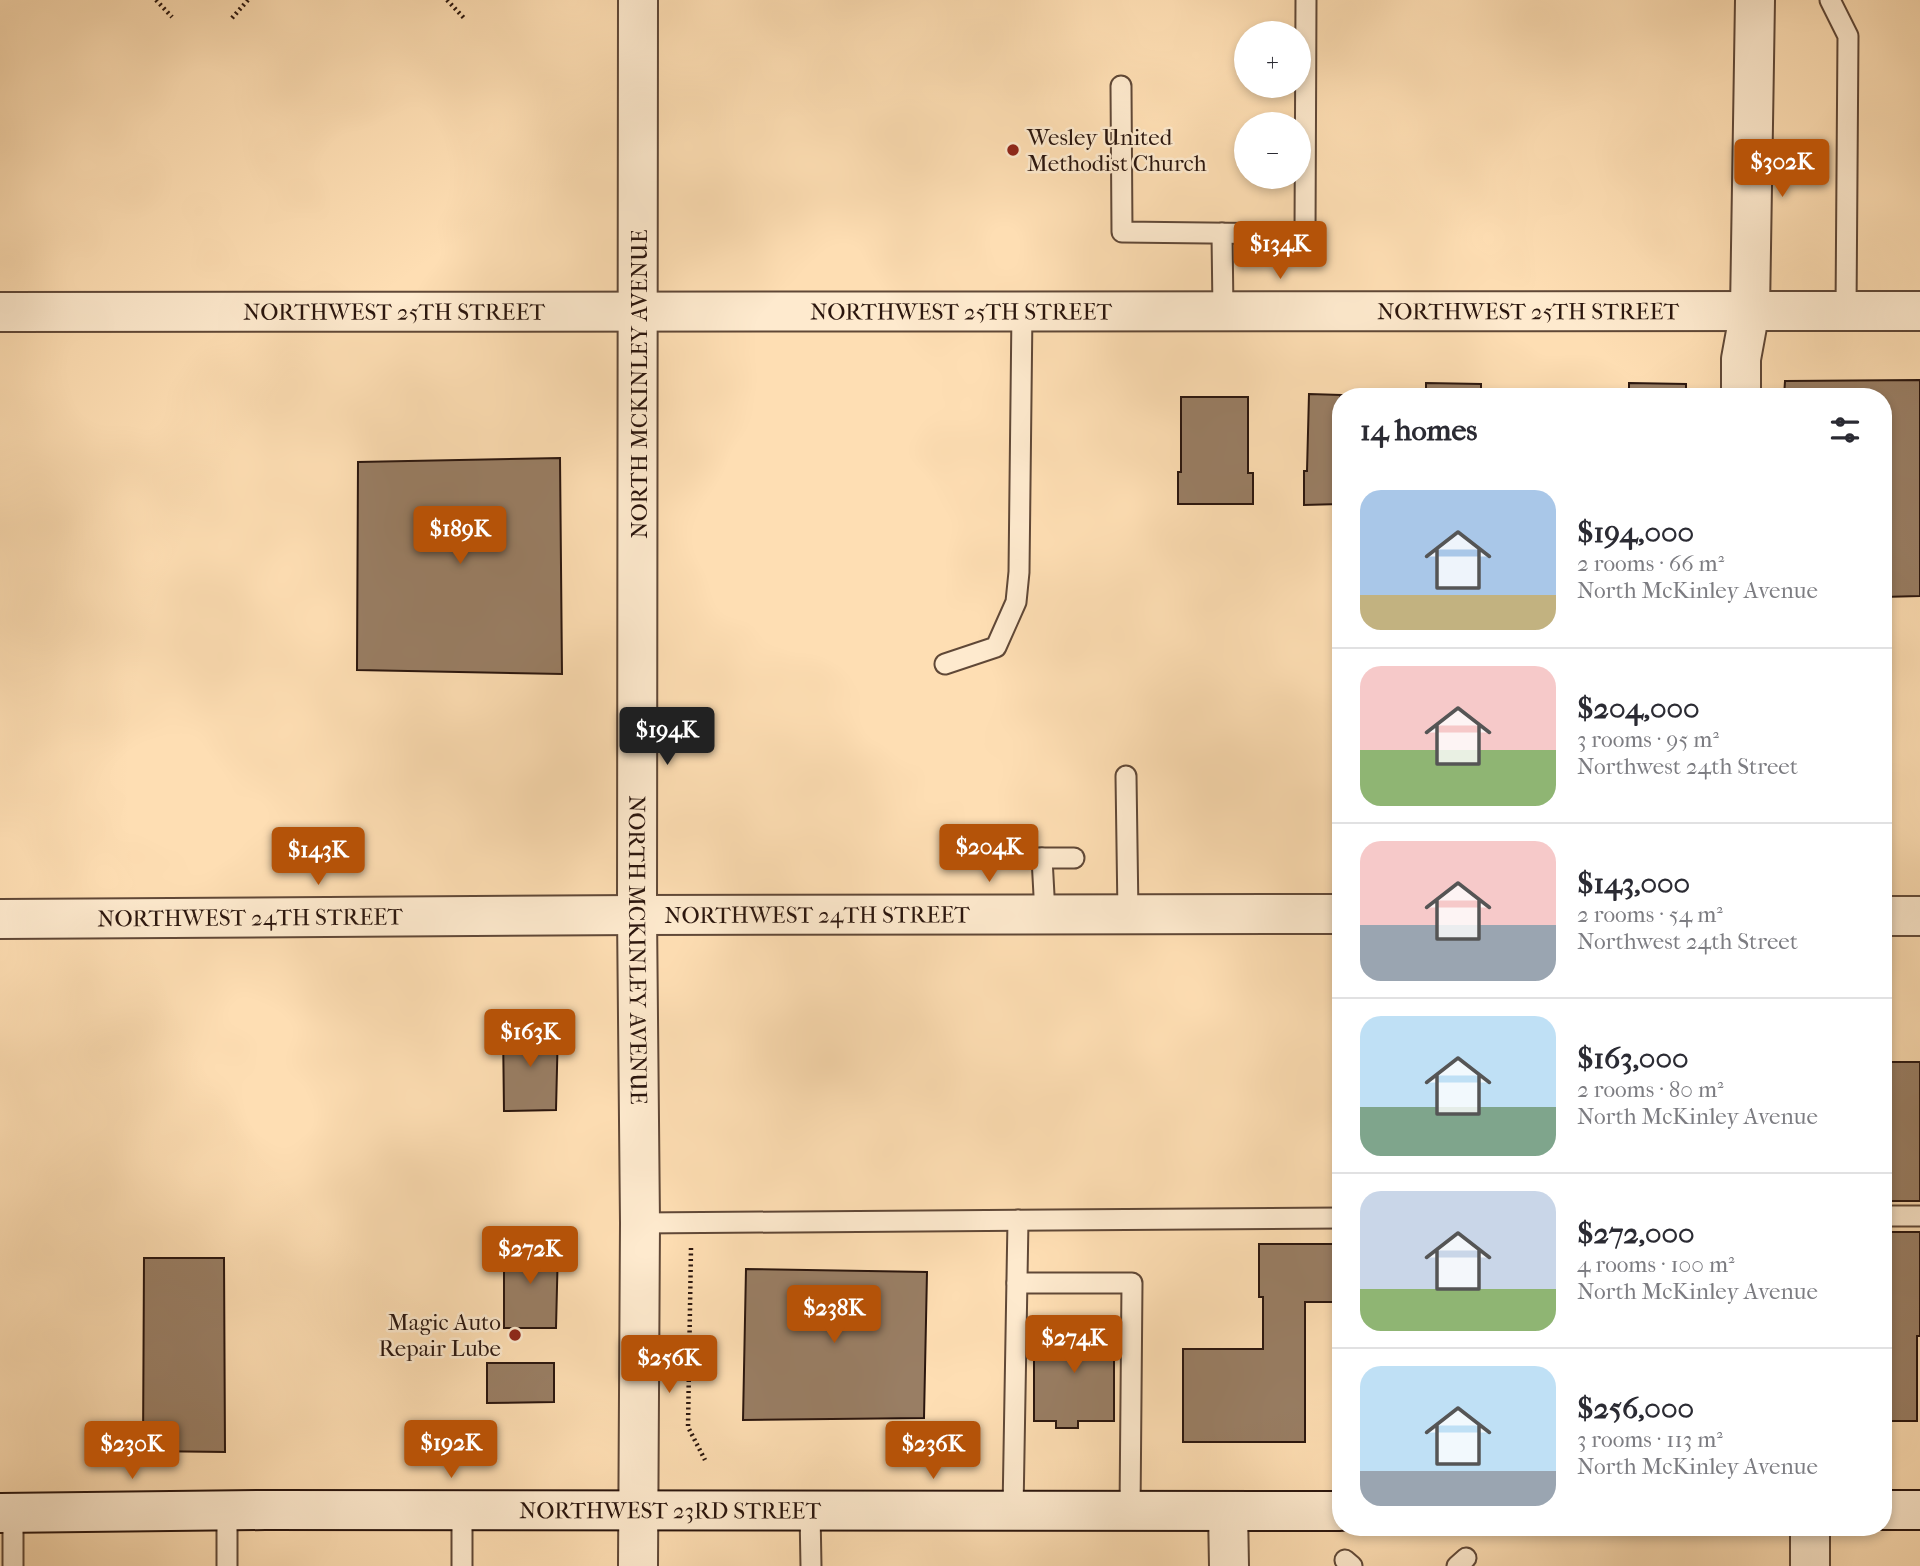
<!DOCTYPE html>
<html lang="en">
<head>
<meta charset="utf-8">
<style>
  body { margin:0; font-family:"IM FELL French Canon",serif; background:#f7f7f7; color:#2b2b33; height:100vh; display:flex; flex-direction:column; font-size:26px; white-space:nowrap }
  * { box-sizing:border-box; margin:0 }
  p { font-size:23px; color:#7c7c81 }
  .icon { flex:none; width:38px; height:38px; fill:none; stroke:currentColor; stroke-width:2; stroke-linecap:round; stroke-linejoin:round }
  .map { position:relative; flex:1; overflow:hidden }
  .side { position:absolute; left:1332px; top:388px; width:560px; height:1148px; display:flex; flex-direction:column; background:#fff; border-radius:28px; box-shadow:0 4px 10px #0003 }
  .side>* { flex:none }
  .tools { position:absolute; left:1234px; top:21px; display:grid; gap:14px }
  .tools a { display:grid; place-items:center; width:77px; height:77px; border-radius:50%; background:#fff; box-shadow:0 4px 10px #0003; font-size:35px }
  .price { position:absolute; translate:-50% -60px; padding:0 16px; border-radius:7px; background:#b45309; color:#fff; font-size:23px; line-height:46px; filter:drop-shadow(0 2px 4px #0008) }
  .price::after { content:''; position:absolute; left:50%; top:42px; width:21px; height:16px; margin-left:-10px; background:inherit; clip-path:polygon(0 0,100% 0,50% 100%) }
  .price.current { background:#222; color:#fff }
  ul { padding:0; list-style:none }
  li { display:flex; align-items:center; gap:21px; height:175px; padding:0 28px }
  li+li { border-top:2px solid #e1e1e2 }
  li span { display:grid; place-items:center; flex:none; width:196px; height:140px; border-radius:21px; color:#555 }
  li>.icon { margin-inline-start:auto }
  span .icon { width:84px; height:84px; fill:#fffc; stroke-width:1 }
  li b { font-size:30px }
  h2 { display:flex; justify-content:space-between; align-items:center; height:84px; padding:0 28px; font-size:30px }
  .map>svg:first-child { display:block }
  .building { fill:#997e64; stroke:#2b160e; stroke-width:2 }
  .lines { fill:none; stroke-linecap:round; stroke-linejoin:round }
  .lane-casing { stroke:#604837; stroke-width:23 }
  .street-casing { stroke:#604837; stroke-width:42 }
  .secondary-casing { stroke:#2b160e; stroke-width:42 }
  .path { stroke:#2b160e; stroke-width:4.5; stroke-dasharray:2 3.5; stroke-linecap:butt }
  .lane { stroke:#feeace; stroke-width:19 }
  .street { stroke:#feeace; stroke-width:38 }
  .secondary { stroke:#feeace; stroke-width:38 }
  .poi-dot { fill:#8f2418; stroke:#feeace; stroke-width:2.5 }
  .labels { text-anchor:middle; stroke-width:5; stroke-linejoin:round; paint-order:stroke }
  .poi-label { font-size:23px; fill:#2b160e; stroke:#feeace; text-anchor:start }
  .street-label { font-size:23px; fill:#2b160e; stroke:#feeace }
</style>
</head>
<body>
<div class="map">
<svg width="1920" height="1566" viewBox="0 0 1920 1566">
  <rect width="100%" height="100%" fill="#fedeb3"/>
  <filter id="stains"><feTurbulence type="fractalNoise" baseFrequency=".00286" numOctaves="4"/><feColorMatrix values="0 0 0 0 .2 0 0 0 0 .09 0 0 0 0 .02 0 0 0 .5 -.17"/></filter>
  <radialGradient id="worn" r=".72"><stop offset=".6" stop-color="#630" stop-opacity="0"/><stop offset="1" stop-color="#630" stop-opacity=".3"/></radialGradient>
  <!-- building -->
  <g class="building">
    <path d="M1920,380v216l-37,1v-200h-99l1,-16z"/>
    <path d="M1426,383l55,1v13h-55z"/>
    <path d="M1629,383l57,1v13h-57z"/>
    <path d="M1309,394l65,2 -34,1v107l-36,1v-34h3z"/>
    <path d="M1181,397h67v76h5v31h-75v-32h3z"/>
    <path d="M560,458l2,216 -205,-4 1,-208z"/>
    <path d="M558,1027l-2,83 -52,1 -1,-83z"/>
    <rect x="1883" y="1062" width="37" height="139"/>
    <path d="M1883,1232h37v104h-3v85h-27v10h-7z"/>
    <path d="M1259,1244h81v58h-35v140h-122v-93h80v-52h-4z"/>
    <path d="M504,1245l54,1 -2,82h-52z"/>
    <path d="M144,1258h80l1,194 -82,-1z"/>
    <path d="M746,1269l181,3 -3,146 -181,2z"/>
    <path d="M1034,1327h80v94h-36v7h-22v-7h-22z"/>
    <path d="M487,1363h67v39l-67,1z"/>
  </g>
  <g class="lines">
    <defs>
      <g id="lane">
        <path d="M1830,0l18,36 -2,275"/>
        <path d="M1121,86l1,146 183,2 1,-234"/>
        <path d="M1222,233l1,78"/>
        <path d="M945,664l51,-17 20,-45 3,-30 3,-261"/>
        <path d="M1126,776l2,138"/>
        <path d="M997,858h77"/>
        <path d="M1042,858l3,56"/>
        <path d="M1883,1216h37"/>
        <path d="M640,1223l700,-5"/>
        <path d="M1017,1283h115l-2,228"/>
        <path d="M462,1510v56"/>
        <path d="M227,1511v55"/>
        <path d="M810,1511l1,55"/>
        <path d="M1013,1511l5,-291"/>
        <path d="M13,1512v54"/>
        <path d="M1345,1560l7,6"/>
        <path d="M1457,1566l9,-8"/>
      </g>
      <g id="street">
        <path id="s1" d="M638,0l-1,915 3,308 -2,343"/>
        <path id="s2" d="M0,312l1920,-1"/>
        <path d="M1741,397v-38l9,-49 5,-310"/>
        <path d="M1883,916h37"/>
        <path id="s3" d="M0,919l637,-4 703,-1"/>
        <path d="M1228,1511l1,55"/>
        <path d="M1810,1528v38"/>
      </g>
      <g id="secondary">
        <path d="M1883,1510h37"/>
        <path id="s4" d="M0,1513l265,-3 1075,1"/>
      </g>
    </defs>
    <!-- lane casing -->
    <use href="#lane" class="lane-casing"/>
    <!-- street casing -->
    <use href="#street" class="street-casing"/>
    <!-- secondary casing -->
    <use href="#secondary" class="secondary-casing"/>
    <!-- path -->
    <g class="path">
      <path d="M156,0l16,17"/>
      <path d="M447,0l17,18"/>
      <path d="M232,18l16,-18"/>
      <path d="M691,1248l-3,179 17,33"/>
    </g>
    <!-- lane -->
    <use href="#lane" class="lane"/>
    <!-- street -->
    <use href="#street" class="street"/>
    <!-- secondary -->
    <use href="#secondary" class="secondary"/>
  </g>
  <!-- markers -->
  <g class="poi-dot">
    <circle cx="1013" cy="150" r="7"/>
    <circle cx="515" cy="1335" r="7"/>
  </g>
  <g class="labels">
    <!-- poi labels -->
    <g class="poi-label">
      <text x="1027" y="145">Wesley United<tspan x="1027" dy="26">Methodist Church</tspan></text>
      <text x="501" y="1330" text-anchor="end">Magic Auto<tspan x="501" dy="26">Repair Lube</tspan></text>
    </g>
    <!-- street labels -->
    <g class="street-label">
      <text dy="8" stroke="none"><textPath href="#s2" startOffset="1528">NORTHWEST 25TH STREET</textPath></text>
      <text dy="8" stroke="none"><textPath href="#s2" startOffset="961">NORTHWEST 25TH STREET</textPath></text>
      <text dy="8" stroke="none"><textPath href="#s2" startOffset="394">NORTHWEST 25TH STREET</textPath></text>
      <text transform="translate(639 384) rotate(-90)" y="8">NORTH MCKINLEY AVENUE</text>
      <text dy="8" stroke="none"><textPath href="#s3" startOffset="817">NORTHWEST 24TH STREET</textPath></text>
      <text dy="8" stroke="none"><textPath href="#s3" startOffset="250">NORTHWEST 24TH STREET</textPath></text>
      <text dy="8" stroke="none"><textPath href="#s1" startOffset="950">NORTH MCKINLEY AVENUE</textPath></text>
      <text dy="8" stroke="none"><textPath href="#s4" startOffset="670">NORTHWEST 23RD STREET</textPath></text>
    </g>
  </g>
  <rect width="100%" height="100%" filter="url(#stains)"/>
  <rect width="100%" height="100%" fill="url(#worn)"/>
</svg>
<div class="tools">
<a>+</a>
<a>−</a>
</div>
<b class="price" style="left:1782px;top:199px">$302K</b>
<b class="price" style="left:1280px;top:281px">$134K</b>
<b class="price" style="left:460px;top:566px">$189K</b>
<b class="price current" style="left:667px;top:767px">$194K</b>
<b class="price" style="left:989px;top:884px">$204K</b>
<b class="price" style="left:318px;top:887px">$143K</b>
<b class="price" style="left:530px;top:1069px">$163K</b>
<b class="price" style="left:530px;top:1286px">$272K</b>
<b class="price" style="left:834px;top:1345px">$238K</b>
<b class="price" style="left:1074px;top:1375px">$274K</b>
<b class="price" style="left:669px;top:1395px">$256K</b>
<b class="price" style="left:451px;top:1480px">$192K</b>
<b class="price" style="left:132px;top:1481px">$230K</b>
<b class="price" style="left:933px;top:1481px">$236K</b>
<section class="side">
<h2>14 homes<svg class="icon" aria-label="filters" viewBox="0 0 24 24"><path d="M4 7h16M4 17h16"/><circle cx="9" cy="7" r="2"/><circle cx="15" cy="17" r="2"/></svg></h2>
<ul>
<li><span style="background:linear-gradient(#a9c7e8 75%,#c2b280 0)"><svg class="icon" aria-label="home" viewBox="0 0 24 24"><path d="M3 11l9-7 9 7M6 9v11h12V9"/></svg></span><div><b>$194,000</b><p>2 rooms · 66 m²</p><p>North McKinley Avenue</p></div></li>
<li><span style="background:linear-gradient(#f6c9c9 60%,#8fb573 0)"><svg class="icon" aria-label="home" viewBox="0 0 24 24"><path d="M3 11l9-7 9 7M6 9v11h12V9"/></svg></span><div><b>$204,000</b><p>3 rooms · 95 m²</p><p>Northwest 24th Street</p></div></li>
<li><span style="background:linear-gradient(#f6c9c9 60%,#9aa5b1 0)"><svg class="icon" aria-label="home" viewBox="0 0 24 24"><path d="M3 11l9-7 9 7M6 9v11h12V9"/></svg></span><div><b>$143,000</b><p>2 rooms · 54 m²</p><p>Northwest 24th Street</p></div></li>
<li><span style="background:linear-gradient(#bfe0f5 65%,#7fa58c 0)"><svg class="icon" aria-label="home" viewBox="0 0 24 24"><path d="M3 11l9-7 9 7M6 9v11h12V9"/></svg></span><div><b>$163,000</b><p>2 rooms · 80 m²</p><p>North McKinley Avenue</p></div></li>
<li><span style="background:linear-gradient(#c9d6e8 70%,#8fb573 0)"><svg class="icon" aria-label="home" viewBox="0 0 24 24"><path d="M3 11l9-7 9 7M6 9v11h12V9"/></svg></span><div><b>$272,000</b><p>4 rooms · 100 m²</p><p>North McKinley Avenue</p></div></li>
<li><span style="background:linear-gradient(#bfe0f5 75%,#9aa5b1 0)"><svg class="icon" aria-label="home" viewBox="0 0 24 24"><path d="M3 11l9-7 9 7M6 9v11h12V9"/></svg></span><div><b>$256,000</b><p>3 rooms · 113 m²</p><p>North McKinley Avenue</p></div></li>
</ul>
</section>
</div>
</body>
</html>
